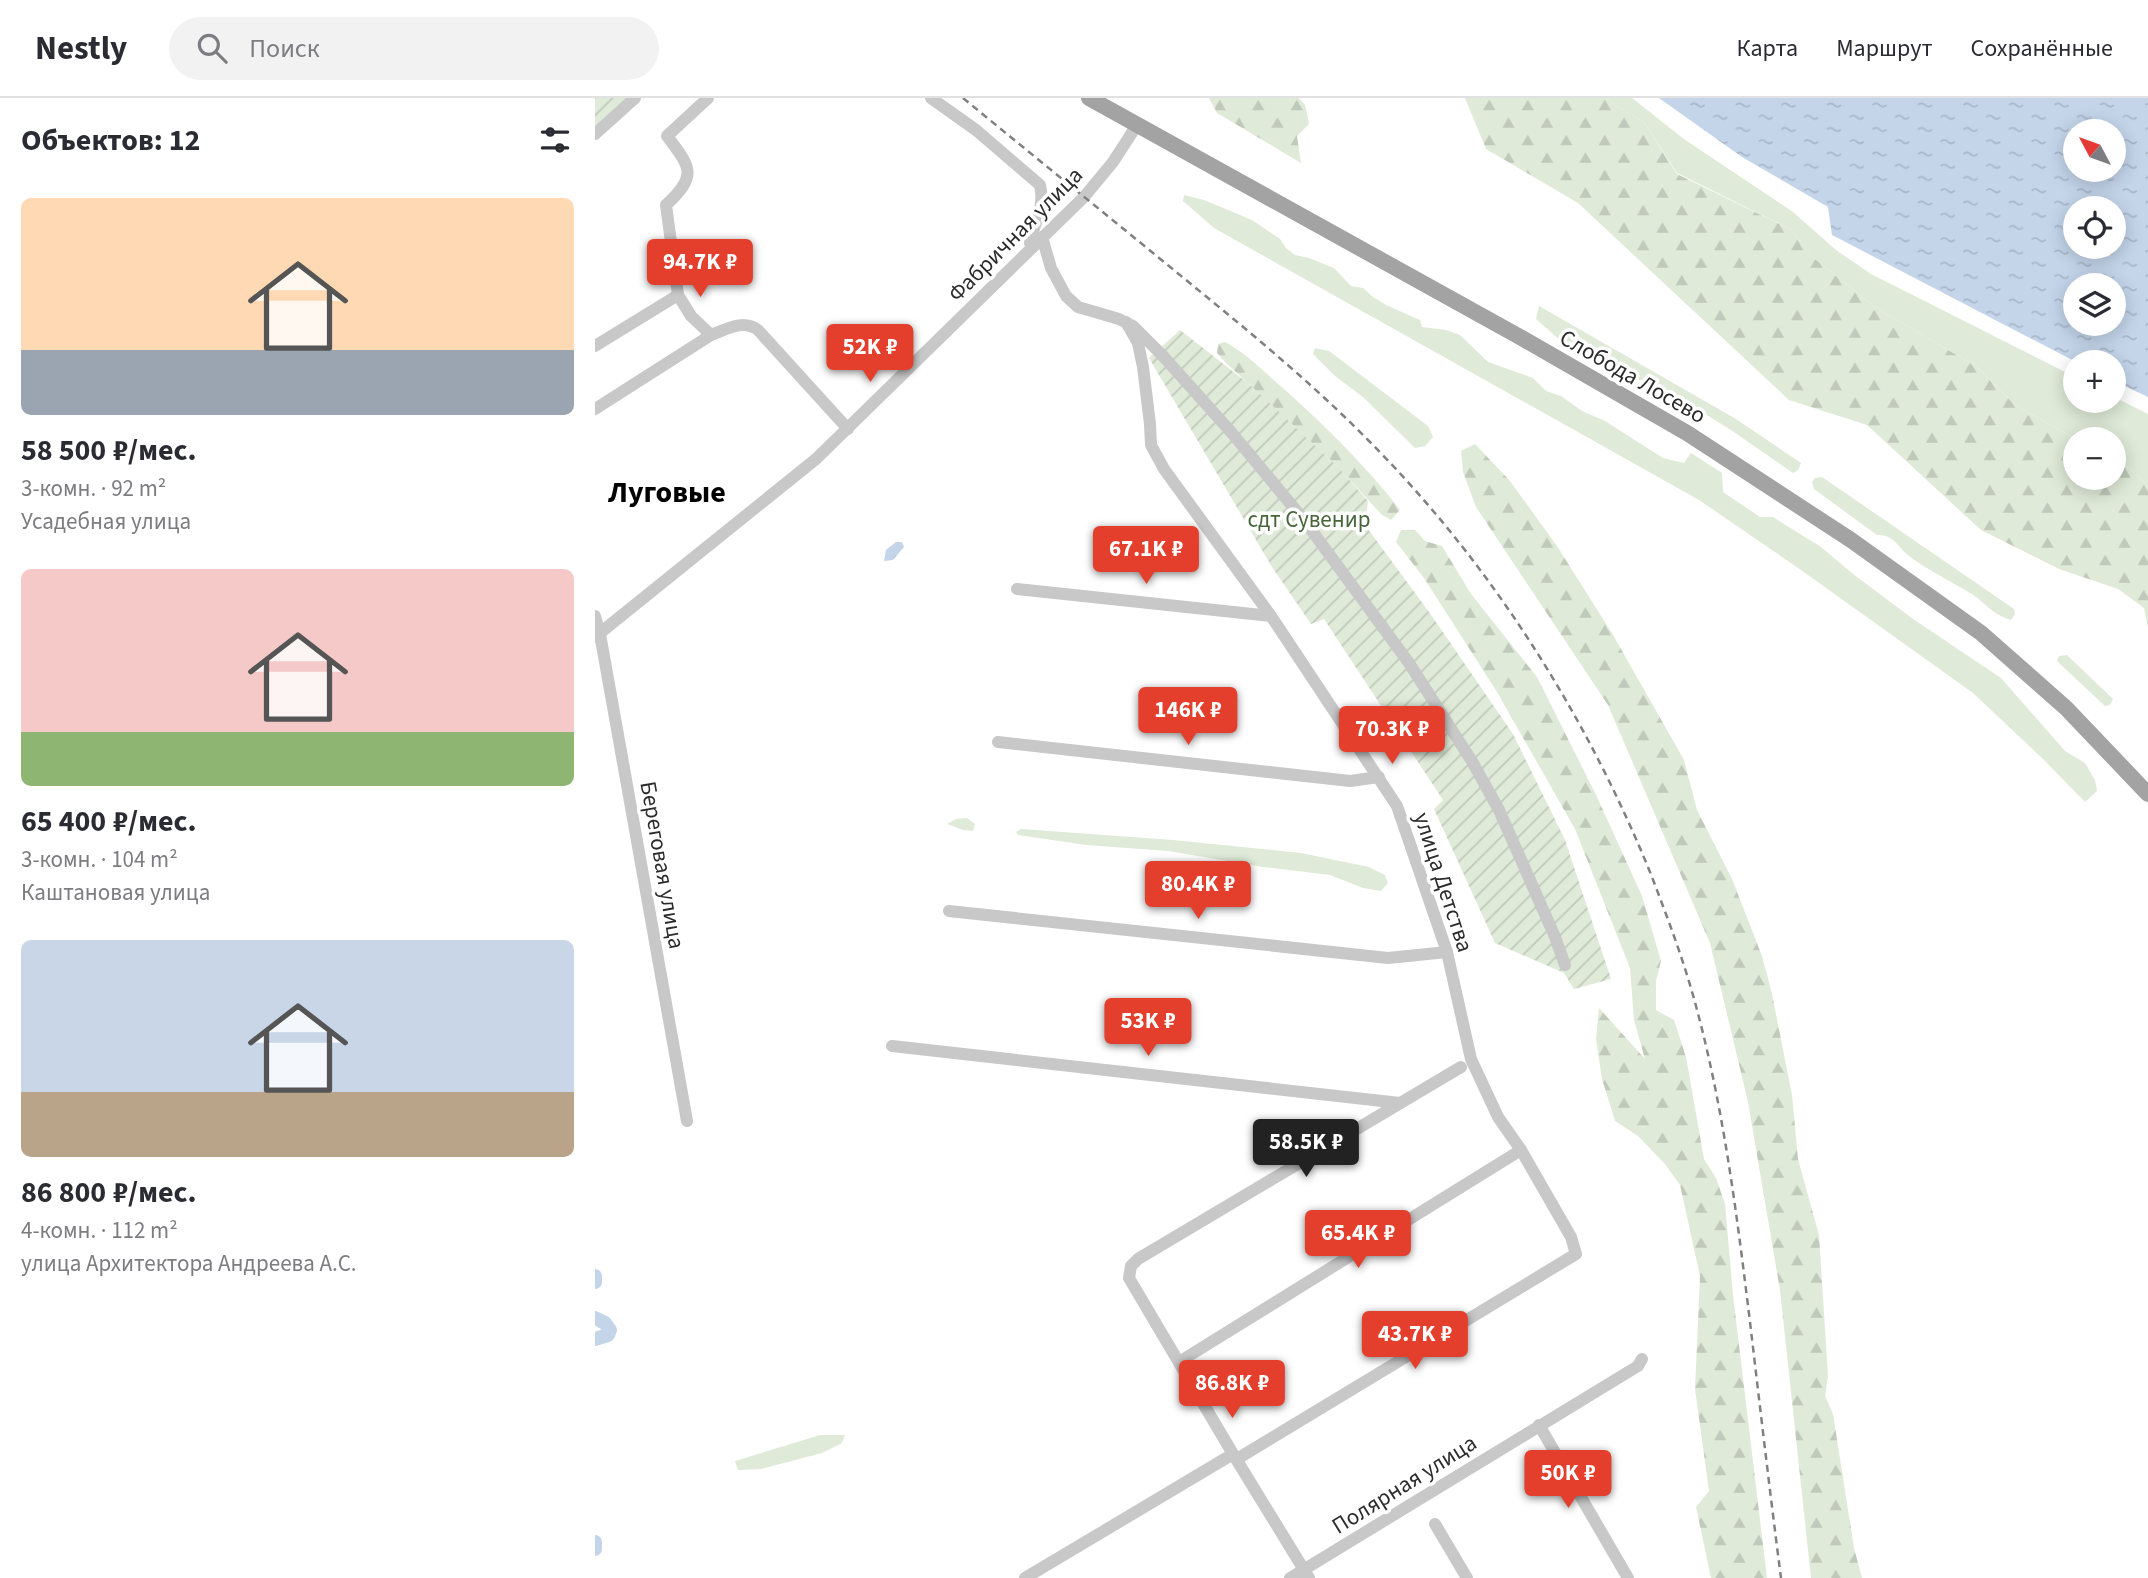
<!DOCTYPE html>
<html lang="ru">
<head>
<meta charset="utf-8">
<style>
  body { margin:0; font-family:"Source Sans 3",sans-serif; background:#f2f2f3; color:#2b2b33; height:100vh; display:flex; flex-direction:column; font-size:26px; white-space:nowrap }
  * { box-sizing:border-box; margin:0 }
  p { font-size:23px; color:#7c7c81 }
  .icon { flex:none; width:38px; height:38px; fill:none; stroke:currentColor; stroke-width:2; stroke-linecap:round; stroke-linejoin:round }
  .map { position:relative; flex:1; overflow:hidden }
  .drawer { display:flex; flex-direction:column; background:#fff; width:595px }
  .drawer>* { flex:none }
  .needle { width:46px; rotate:311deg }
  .fabs { position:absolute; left:1468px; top:21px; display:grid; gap:14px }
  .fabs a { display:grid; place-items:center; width:63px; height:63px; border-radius:50%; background:#fff; box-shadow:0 4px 18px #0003; font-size:35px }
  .price { position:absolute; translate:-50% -60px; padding:0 16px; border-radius:7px; background:#e43e2c; color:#fff; font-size:23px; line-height:46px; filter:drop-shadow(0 2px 4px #0008) }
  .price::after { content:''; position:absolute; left:50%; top:42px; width:21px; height:16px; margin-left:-10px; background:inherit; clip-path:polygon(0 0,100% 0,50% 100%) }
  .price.active { background:#222; color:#fff }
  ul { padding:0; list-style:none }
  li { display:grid; align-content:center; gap:14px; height:371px; padding:0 21px }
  li span { display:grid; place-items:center; height:217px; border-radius:10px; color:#555 }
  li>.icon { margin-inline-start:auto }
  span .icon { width:126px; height:126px; fill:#fffc; stroke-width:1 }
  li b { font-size:30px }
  h2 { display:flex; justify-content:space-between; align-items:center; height:84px; padding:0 21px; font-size:30px }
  header { display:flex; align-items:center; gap:42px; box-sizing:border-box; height:98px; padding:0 35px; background:#fff; border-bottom:2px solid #e1e1e2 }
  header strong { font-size:33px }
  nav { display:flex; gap:38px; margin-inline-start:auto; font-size:24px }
  .search { width:490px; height:63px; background:#f2f2f3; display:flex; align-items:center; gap:18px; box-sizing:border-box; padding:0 24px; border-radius:38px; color:#7c7c81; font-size:26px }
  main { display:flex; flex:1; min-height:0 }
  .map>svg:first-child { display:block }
  .grass { fill:#dfead8 }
  .forest { fill:url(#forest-firs) }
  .garden { fill:url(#garden-furrows) }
  .water { fill:url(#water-ripples); fill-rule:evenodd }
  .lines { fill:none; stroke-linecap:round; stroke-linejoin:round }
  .river { stroke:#c4d5ea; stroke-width:14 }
  .minor { stroke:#c8c8c8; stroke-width:12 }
  .major { stroke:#a3a3a3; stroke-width:16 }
  .rail { stroke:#808080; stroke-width:2.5; stroke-dasharray:7 5; stroke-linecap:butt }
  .labels { text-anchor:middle; stroke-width:7; stroke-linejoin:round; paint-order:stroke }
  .street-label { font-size:23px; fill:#2b2b2b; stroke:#fff }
  .park-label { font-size:23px; fill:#47663a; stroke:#fff }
  .district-label { font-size:30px; font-weight:bold; fill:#000; stroke:#fff }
</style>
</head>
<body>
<header>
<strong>Nestly</strong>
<div class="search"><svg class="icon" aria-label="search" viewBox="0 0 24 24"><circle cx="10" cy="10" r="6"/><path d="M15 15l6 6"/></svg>Поиск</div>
<nav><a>Карта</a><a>Маршрут</a><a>Сохранённые</a></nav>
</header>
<main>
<section class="drawer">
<h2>Объектов: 12<svg class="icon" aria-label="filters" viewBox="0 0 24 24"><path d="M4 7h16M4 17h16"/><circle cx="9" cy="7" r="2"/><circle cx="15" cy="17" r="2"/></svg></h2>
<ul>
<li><span style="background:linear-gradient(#ffd9b3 70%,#9aa5b1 0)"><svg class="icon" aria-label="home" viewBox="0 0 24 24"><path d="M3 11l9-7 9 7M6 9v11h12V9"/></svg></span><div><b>58 500 ₽/мес.</b><p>3-комн. · 92 m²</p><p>Усадебная улица</p></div></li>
<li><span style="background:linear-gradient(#f6c9c9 75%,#8fb573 0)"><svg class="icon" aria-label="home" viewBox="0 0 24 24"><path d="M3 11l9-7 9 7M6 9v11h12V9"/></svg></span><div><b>65 400 ₽/мес.</b><p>3-комн. · 104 m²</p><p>Каштановая улица</p></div></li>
<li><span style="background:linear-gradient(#c9d6e8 70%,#b9a48a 0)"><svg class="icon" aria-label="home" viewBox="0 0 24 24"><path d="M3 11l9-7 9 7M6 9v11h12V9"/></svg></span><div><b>86 800 ₽/мес.</b><p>4-комн. · 112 m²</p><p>улица Архитектора Андреева А.С.</p></div></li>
</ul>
</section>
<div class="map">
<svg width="1553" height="1480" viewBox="0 0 1553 1480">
  <defs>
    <pattern id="forest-firs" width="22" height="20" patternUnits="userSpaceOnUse" patternTransform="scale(1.75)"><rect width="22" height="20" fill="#dfead8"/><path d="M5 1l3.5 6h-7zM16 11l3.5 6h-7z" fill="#c0c9ba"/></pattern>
    <pattern id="garden-furrows" width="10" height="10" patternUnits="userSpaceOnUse" patternTransform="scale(1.75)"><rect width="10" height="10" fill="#dfead8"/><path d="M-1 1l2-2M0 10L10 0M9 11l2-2" fill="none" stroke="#c0c9ba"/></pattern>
    <pattern id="water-ripples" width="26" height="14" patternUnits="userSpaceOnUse" patternTransform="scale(1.75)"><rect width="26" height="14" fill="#c4d5ea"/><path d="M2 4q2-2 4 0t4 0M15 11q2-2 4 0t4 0" fill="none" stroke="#a9b7c9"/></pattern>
  </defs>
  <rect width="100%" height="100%" fill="#fff"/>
  <!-- grass -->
  <g class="grass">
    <path d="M1012,0h25l52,41 109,73 43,38 35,24 204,103v24h39v-4l34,17v72l-18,-17 -16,-9v-21h-38l-61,-34 -38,-38 -102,-60 -64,-51 -19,-26 -115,-57 -33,-51 -24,-13z"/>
    <path d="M589,97l20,5 48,20 28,19 6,9 9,7 14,3 25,10 17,18 12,2 10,9 13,8 34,15 2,7 24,3 14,5 28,27 45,16 13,13 15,5 21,15 23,10 58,37 21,5 7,-10 31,20 1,19 37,25h13l48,30 32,27 60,45 88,59 64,73 20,12 10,17 2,11 -12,11 -41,-42 -71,-67 -172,-123 -102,-70 -485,-272 -31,-27z"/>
    <path d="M944,208l197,113 65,44 -3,7 -5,3 -62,-43 -50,-31 -29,-15 -22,-7 -15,-15 -54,-21 -25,-22z"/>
    <path d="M720,250l14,3 99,75 5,11 -8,9 -10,2 -52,-51 -28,-21 -22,-22z"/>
    <path d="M1227,379l192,132 1,5 -4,6c-22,-7 -24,-17 -41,-27 -21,-13 -43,-23 -62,-38 -11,-9 -15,-21 -31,-20l-63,-46 -2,-7 3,-4z"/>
    <path d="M1472,557l46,44 -3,6 -5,1 -48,-45 2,-5z"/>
    <path d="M372,720l8,6 -2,7 -10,-1 -16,-6 9,-5z"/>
    <path d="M426,731l152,11 128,13 68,14 16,8 3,8 -7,8 -18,-3 -33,-13 -67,-8 -95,-16 -82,-6 -68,-10 -2,-3z"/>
    <path d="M225,1337h25l-3,8 -20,10 -61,16 -23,1 -3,-9z"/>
  </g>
  <!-- forest -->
  <g class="forest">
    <path d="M614,0h90l6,7 4,19 -12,12 4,27 -84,-50z"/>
    <path d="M870,0h142l13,11 24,13 33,52 115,56 19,26 64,51 102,60 38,38 61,34 -1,39h39v-18l16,9 18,17v142l-4,-20 -26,-19 -59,-20 -78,-39 -114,-105 -78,-25 -211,-197 -92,-54z"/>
    <path d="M630,244c19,10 34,25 51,40 44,39 88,81 124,128l-9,10 -9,-5 -43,-47 -114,-106 -8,-9 1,-9z"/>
    <path d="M880,346l35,37 47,65 56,89 71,125 13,50 35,69 30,77 10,38 20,101 6,64 21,76 9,141 -3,20 8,18 21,134 8,30h-51l-31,-288 -32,-188 -38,-159 -102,-238 -132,-198 -13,-35 -2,-21z"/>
    <path d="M806,432h14l10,11 17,5 29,48 66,83 59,118 46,101 19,65 -5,20v29l18,10 12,37 18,102 12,19 9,26 8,91 34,283h-56l-15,-71 13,-16 -14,-102 5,-113 -20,-91 -15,-21 -27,-28 -23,-15 -13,-42 -6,-40 3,-31 46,51 -11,-39 -4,-52 -55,-139 -78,-137 -73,-114 -28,-36z"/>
  </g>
  <!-- garden -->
  <g class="garden">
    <path d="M0,0h40l-40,36z"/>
    <path d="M585,232l69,54 90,84 29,33 -3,24 64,87 84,122 52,106 46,139 -37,10 -10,-16 -69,-30 -61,-134 9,-9 -119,-181 -13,5 -39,-57 -123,-209z"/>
  </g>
  <!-- water -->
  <g class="water">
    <path d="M1064,0h489v299l-34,-16v-19h-38l-244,-127 -4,-28 -86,-50zM1480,33h39v39h-39zM1480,110h39v39h-39zM1480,187h39v39h-39z"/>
    <path d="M301,444h6l2,5 -11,13 -9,1 2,-11z"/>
  </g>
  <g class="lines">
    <!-- river -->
    <g class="river">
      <path d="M0,1178v6"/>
      <path d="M0,1220l10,5 5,7 -2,5 -13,4"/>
      <path d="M0,1444v7"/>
    </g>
    <!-- minor -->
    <g class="minor">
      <path d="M113,0l-41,38c24,32 31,39 -1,69l12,90 13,21 20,19c16,-6 32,-16 47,-5l90,99"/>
      <path d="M336,0l45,32 64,55c5,23 -5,35 -10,58l2,5"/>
      <path d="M0,36l40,-36"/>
      <path d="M447,139l9,31 15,28 12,11 41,12 14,7 30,30 68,76 73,88 105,143 64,100 26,47 56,127 10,28"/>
      <path d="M531,224l12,21 5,24 7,57 1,21 13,24 107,147 126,190 50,146 24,107 27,58 23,33 50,87 5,17 -339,205"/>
      <path d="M0,248l83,-51"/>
      <path d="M0,311l116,-74"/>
      <path d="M422,491l254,27"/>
      <path d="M0,518l5,18 87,487"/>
      <path d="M0,539l221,-178 268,-262 29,-35 24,-37"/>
      <path d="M403,644l352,39 29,-4"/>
      <path d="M354,813l439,47 59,-6"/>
      <path d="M297,948l508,57"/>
      <path d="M584,1264l342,-212"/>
      <path d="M944,1327l89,153"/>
      <path d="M840,1426l32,54"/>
      <path d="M430,1480l208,-124"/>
      <path d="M695,1480l348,-212 4,-7"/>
      <path d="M714,1480l-76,-124 -104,-176 2,-12 7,-7 323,-192"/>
    </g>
    <!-- major -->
    <path class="major" d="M494,0l431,239 167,96 164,107 130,93 85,75 82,86"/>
    <!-- rail -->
    <path class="rail" d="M368,0c78,64 156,127 234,191 60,49 119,98 173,153 121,122 215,271 280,430 17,44 34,89 46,134 28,104 41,210 54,316 10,85 20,171 31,256"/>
  </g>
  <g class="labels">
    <!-- street labels -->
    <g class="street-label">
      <text transform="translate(420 136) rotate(-45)" y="8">Фабричная улица</text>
      <text transform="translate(1038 278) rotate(30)" y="8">Слобода Лосево</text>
      <text transform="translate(68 767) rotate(80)" y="8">Береговая улица</text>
      <text transform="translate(849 784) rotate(72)" y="8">улица Детства</text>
      <text transform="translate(809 1386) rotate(-32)" y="8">Полярная улица</text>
    </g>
    <!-- park labels -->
    <g class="park-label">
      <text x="714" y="429">сдт Сувенир</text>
    </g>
    <!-- district labels -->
    <g class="district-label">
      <text x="72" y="404">Луговые</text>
    </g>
  </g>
</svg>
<div class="fabs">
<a><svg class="needle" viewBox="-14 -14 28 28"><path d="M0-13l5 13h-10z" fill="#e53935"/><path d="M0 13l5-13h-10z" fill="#7c7c81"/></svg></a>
<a><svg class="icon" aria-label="locate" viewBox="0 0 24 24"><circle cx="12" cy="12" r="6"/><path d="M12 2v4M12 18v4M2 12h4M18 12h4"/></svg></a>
<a><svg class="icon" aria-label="layers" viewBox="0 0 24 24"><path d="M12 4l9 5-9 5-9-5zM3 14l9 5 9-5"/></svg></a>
<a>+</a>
<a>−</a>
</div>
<b class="price" style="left:105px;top:201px">94.7K ₽</b>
<b class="price" style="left:275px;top:286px">52K ₽</b>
<b class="price" style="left:551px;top:488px">67.1K ₽</b>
<b class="price" style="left:593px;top:649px">146K ₽</b>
<b class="price" style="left:797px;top:668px">70.3K ₽</b>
<b class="price" style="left:603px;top:823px">80.4K ₽</b>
<b class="price" style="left:553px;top:960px">53K ₽</b>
<b class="price active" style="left:711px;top:1081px">58.5K ₽</b>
<b class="price" style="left:763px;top:1172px">65.4K ₽</b>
<b class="price" style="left:820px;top:1273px">43.7K ₽</b>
<b class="price" style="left:637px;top:1322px">86.8K ₽</b>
<b class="price" style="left:973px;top:1412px">50K ₽</b>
</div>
</main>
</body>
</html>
